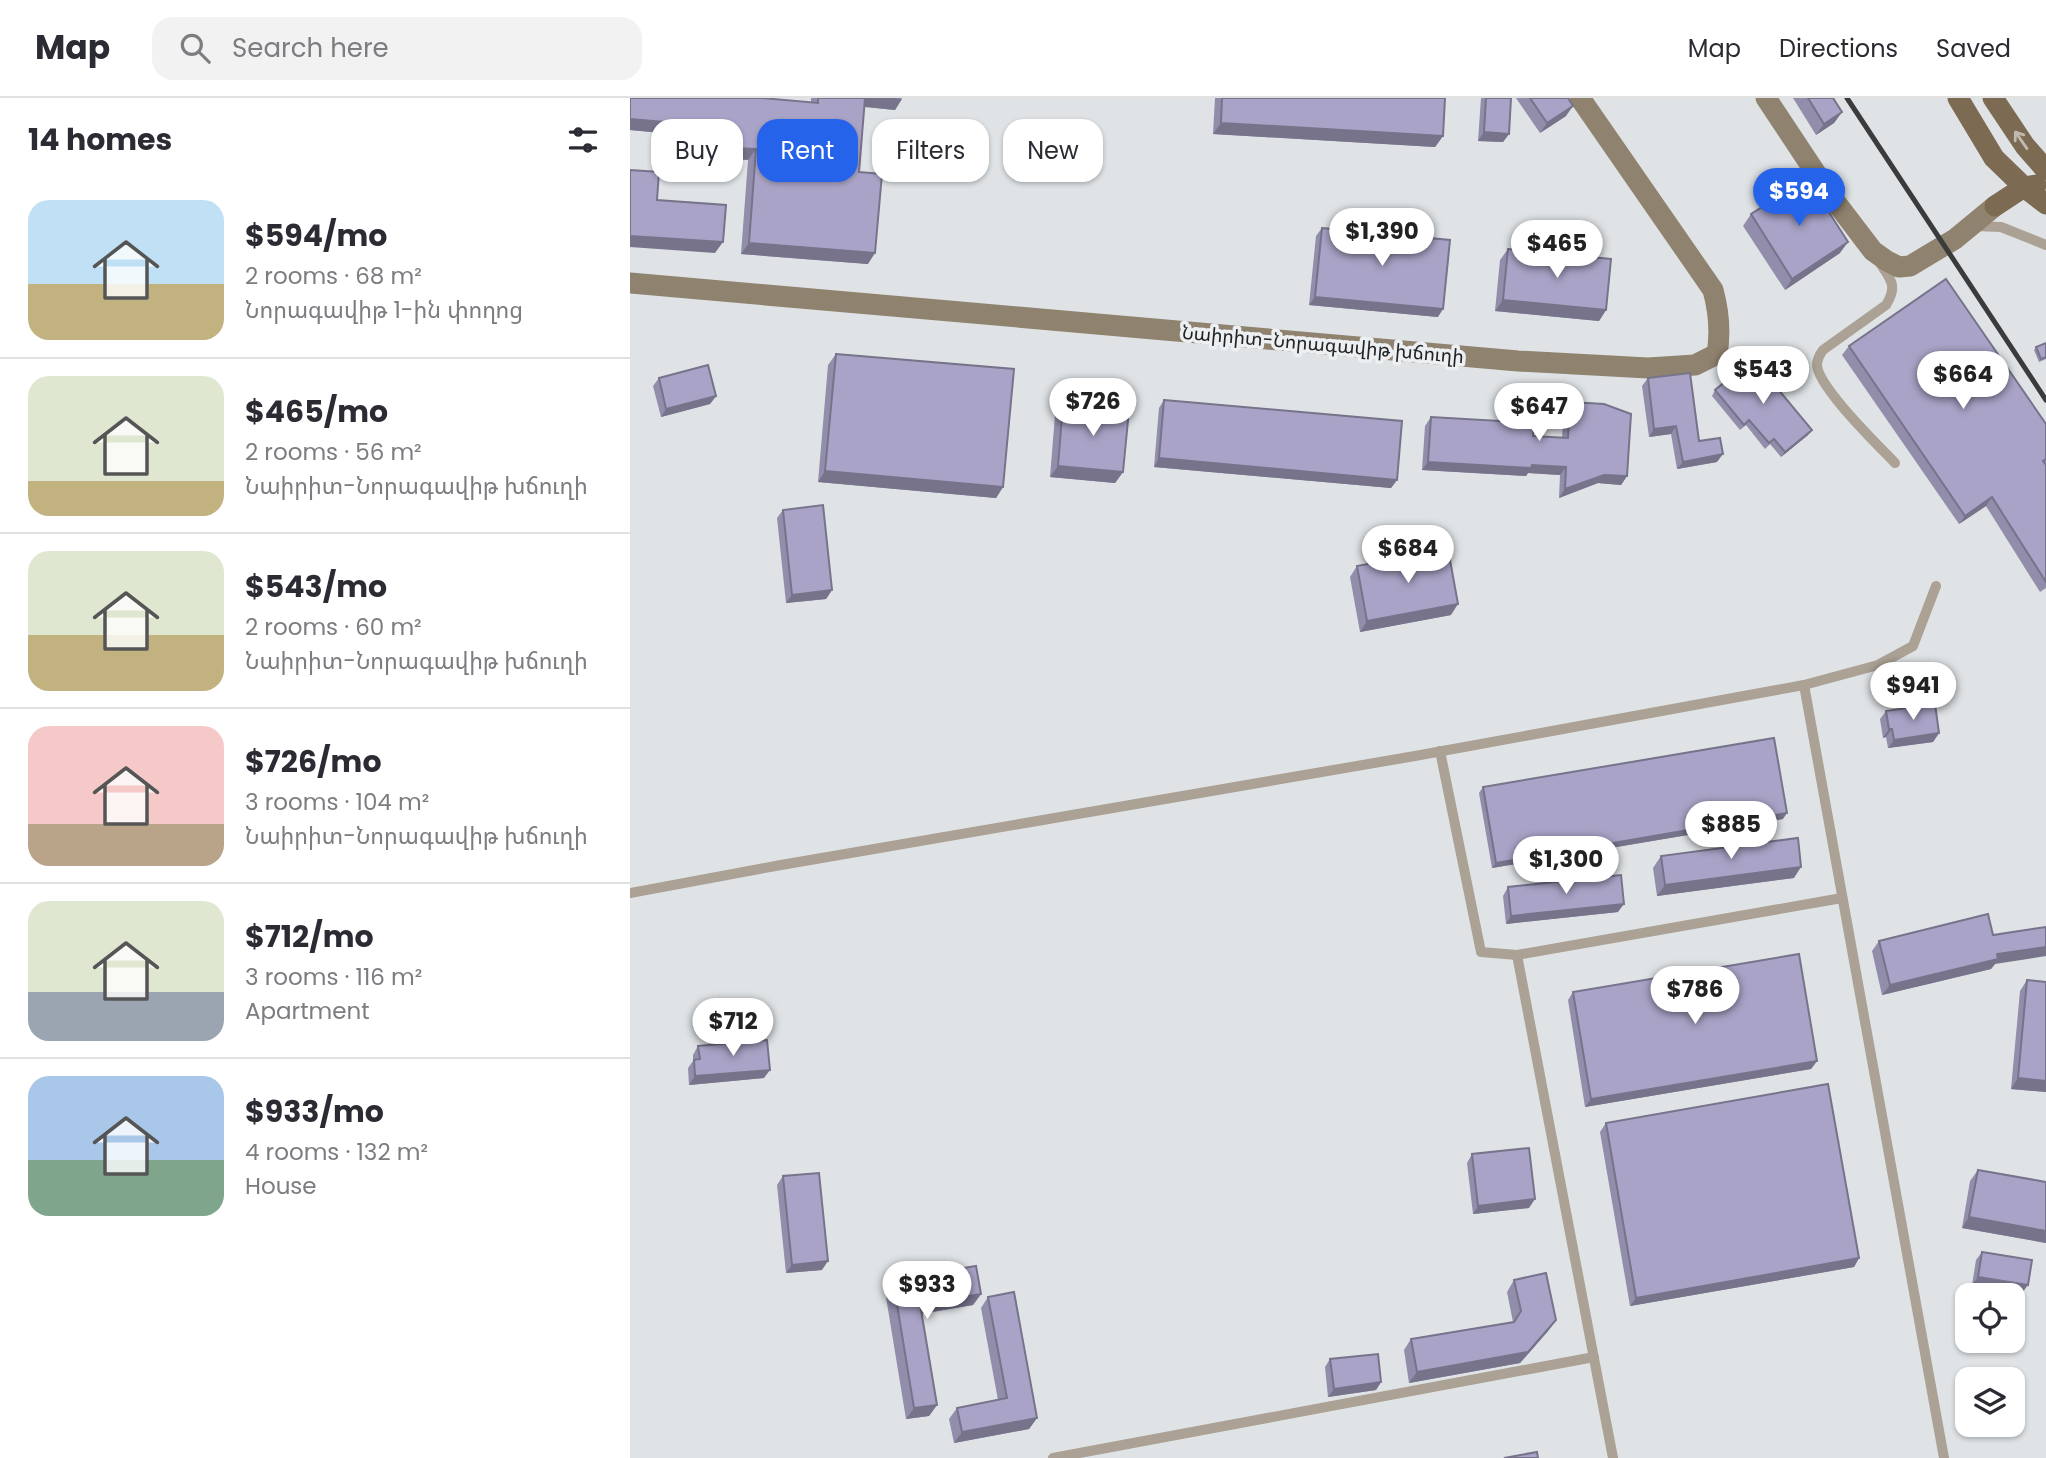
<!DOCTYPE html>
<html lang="en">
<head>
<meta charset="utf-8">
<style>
  body { margin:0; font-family:Poppins,"Noto Sans Armenian",sans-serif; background:#f2f2f3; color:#2b2b33; height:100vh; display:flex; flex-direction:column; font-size:26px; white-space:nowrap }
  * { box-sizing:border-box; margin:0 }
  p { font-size:23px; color:#7c7c81 }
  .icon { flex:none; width:38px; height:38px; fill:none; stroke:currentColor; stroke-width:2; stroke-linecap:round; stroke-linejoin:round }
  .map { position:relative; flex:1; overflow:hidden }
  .details { display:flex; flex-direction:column; background:#fff; width:630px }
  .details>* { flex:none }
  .hud { position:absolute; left:21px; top:21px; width:665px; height:63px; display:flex; gap:14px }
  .controls { position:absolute; left:1325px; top:1185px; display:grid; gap:14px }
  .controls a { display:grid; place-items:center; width:70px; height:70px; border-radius:14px; background:#fff; box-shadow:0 2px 5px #0004; font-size:35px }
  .price { position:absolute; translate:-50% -60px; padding:0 16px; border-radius:24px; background:#fff; color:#222; font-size:23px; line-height:46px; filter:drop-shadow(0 2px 4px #0008) }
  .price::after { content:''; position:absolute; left:50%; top:42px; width:21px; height:16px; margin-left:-10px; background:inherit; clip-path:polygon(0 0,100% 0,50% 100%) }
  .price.active { background:#2563eb; color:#fff }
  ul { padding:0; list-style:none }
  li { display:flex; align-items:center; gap:21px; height:175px; padding:0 28px }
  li+li { border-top:2px solid #e1e1e2 }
  li span { display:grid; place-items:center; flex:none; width:196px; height:140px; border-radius:21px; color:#555 }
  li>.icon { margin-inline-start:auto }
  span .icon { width:84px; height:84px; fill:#fffc; stroke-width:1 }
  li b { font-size:30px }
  h2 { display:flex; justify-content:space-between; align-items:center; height:84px; padding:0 28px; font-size:30px }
  .chip { padding:0 24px; border-radius:21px; background:#fff; box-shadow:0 2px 5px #0004; font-size:24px; line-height:63px }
  .chip.active { background:#2563eb; color:#fff }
  header { display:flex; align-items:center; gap:42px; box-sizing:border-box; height:98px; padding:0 35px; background:#fff; border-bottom:2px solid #e1e1e2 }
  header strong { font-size:33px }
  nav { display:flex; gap:38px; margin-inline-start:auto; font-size:24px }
  .search { width:490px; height:63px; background:#f2f2f3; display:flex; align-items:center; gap:18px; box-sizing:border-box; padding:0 24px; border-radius:21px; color:#7c7c81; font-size:26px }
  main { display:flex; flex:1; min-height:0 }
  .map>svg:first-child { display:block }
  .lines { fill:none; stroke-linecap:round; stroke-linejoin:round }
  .lane { stroke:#aba194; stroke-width:10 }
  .secondary { stroke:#8f826e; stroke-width:21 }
  .primary { stroke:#7c6b52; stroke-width:21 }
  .rail { stroke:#393b3c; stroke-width:5 }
  .wall { fill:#918dab }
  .shaded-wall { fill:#76738b }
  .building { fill:#a9a4c7; stroke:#76738b; stroke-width:2 }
  .oneway { stroke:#bfbbb3 }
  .labels { text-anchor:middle; stroke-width:7; stroke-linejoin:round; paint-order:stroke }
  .street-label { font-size:19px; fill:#222425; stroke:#ecf0f3 }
</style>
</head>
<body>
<header>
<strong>Map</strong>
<div class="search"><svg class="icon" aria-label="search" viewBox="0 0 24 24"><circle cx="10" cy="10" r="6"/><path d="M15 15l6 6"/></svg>Search here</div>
<nav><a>Map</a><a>Directions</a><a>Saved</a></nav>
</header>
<main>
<section class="details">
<h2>14 homes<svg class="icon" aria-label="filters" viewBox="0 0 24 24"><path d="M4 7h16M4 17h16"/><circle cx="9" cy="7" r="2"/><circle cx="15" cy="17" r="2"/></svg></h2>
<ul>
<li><span style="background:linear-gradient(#bfe0f5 60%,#c2b280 0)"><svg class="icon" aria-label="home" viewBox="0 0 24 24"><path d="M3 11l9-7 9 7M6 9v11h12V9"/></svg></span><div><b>$594/mo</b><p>2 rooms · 68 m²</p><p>Նորագավիթ 1-ին փողոց</p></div></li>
<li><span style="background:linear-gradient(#dfe7d0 75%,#c2b280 0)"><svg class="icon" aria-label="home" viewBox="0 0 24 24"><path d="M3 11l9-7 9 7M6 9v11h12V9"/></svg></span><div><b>$465/mo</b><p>2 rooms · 56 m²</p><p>Նաիրիտ-Նորագավիթ խճուղի</p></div></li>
<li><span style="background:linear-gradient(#dfe7d0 60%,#c2b280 0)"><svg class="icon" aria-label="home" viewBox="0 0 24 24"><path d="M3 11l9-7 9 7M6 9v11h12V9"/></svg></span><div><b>$543/mo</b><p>2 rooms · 60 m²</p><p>Նաիրիտ-Նորագավիթ խճուղի</p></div></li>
<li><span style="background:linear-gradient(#f6c9c9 70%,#b9a48a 0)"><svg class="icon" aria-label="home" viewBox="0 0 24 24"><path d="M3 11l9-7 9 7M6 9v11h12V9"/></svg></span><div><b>$726/mo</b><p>3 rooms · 104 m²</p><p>Նաիրիտ-Նորագավիթ խճուղի</p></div></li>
<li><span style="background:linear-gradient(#dfe7d0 65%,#9aa5b1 0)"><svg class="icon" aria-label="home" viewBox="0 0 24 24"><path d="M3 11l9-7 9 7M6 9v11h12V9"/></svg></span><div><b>$712/mo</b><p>3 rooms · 116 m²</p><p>Apartment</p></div></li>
<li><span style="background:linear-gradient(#a9c7e8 60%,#7fa58c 0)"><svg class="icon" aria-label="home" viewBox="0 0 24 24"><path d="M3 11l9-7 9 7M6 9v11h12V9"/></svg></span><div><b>$933/mo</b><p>4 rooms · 132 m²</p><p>House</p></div></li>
</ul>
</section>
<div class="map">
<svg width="1416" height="1360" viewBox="0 0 1416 1360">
  <rect width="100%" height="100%" fill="#dfe3e6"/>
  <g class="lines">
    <!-- lane -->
    <g class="lane">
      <path d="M1344,128l27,1 45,18"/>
      <path d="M1250,165c11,17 18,23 6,42l-63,45c-3,4 -6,9 -6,15 1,22 61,80 78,98"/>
      <path d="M1174,587l140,773"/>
      <path d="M810,653l41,201 36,3 325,-57"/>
      <path d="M0,795l151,-28 634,-109 389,-71 74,-20 35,-19 23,-60"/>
      <path d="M887,857l96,503"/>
      <path d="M423,1360l541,-101"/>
    </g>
    <!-- secondary -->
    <g class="secondary">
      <path d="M1136,0l65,98 42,55 14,10 12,6 11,-1 45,-27 40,-33"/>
      <path d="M0,185l888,78 130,7 47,-3 22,-11c4,-23 2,-42 -4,-64l-133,-192"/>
    </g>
    <!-- primary -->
    <g class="primary">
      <path d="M1328,0l36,60 30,29 22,17"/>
      <path d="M1363,0l32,48 21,24"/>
      <path d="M1365,108l29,-19 12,-2"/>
    </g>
    <!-- rail -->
    <path class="rail" d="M1217,0l199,302"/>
  </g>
  <!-- wall -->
  <g class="wall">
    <path d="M0,0l181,4v-4h91l-7,12 -31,-3 -5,65 9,92 -127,-10 7,-94 -23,-2 1,-19 -96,-9z"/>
    <path d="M585,0h230l-2,38 -8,11 -222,-13z"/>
    <path d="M851,0h30l-2,36 -6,8 -25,-1z"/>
    <path d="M886,0h52l-2,18 -26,17z"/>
    <path d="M1163,0h40l9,14 -8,11 -18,12z"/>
    <path d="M1121,116l89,39 -55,37 -42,-64z"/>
    <path d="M692,130l116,89 -129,-12 7,-69z"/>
    <path d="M878,151l98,61 -7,11 -104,-10 5,-51z"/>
    <path d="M1416,245v16l-7,3 -5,-12 2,-3z"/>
    <path d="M1219,248l197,78v164l-6,4 -54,-86 -27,18 -117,-169z"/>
    <path d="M206,256l167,133 -7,11 -178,-16 10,-117z"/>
    <path d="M29,280l57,18 -6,8 -49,13 -8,-31z"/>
    <path d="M1018,280l51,63 18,21 -40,7 -6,-35 -22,3 -7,-51z"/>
    <path d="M1085,292l93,45 -27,22 -11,-13 -5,5 -19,-24 -6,5 -28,-34z"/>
    <path d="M534,302l233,80 -6,8 -237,-21 5,-59z"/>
    <path d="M940,304l57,74 -6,9 -23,-2 -39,15 1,-23 -32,-2 -2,3 -104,-6 3,-44 6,-9 102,19 29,2 2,-28z"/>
    <path d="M433,306l60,68 -8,11 -65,-6 5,-62z"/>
    <path d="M153,412l49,80 -6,9 -40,4 -9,-85z"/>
    <path d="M727,468l94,49 -91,17 -10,-55z"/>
    <path d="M1256,613l53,22 -6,9 -45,6 -2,-11 -3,1 -3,-19z"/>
    <path d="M853,689l300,32 -291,49 -13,-75z"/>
    <path d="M1031,758l133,22 -137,18 -4,-28z"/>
    <path d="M878,789l110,25 -112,12 -3,-28z"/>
    <path d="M1249,843l116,23 -4,5 -109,26 -10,-44z"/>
    <path d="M1397,882l19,2v110l-35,-3 9,-98z"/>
    <path d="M943,894l244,69 -6,8 -226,38 -17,-107z"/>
    <path d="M68,948l66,32 -75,7 -1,-17 5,-7v-6z"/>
    <path d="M976,1025l253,135 -5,9 -224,39 -30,-174z"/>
    <path d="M842,1056l57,54 -56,6 -6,-51z"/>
    <path d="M1348,1072l68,12v61l-84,-15 8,-47z"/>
    <path d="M153,1078l39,94 -36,3 -9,-88z"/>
    <path d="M1352,1154l40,41 -50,-8 4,-25z"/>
    <path d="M263,1182l88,14 -8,11 -51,9 15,91 -8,11 -23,3 -21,-128z"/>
    <path d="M884,1182l34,51 -28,32 -111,20 -5,-33 7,-11 102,-17 -6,-30z"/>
    <path d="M358,1199l49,121 -8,11 -75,14 -5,-24 8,-11 41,-8 -17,-92z"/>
    <path d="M700,1261l51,23 -5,8 -48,7 -3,-30z"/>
  </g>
  <!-- shaded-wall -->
  <g class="shaded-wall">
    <path d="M234,0h29l9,1 -7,11 -37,-4z"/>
    <path d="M943,8l-7,10 -26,17 7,-10z"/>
    <path d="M1212,14l-8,11 -18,12 8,-11z"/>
    <path d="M0,21l104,9 -8,11 -96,-9z"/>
    <path d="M591,25l222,13 -8,11 -222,-13z"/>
    <path d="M854,34l25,2 -6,8 -25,-1z"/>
    <path d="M102,50l24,1 -8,11 -23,-2z"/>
    <path d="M0,138l93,6 -8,11 -85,-6z"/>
    <path d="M1218,144l-8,11 -55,37 7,-11z"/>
    <path d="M119,145l126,10 -7,11 -127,-10z"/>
    <path d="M685,199l128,12 -5,8 -129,-12z"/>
    <path d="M873,202l103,10 -7,11 -104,-10z"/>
    <path d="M86,298l-6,8 -49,13 5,-8z"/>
    <path d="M1046,328l-5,8 -22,3 5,-8z"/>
    <path d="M1182,332l-4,5 -27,22 4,-5z"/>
    <path d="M1093,356l-6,8 -40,7 6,-7z"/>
    <path d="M529,360l238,22 -6,8 -237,-21z"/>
    <path d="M798,364l104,3 34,2 -6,8 -32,-2 -2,3 -104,-6z"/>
    <path d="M428,368l65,6 -8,11 -65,-6z"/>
    <path d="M195,373l178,16 -7,11 -178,-16z"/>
    <path d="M974,377l23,1 -6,9 -23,-2 -39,15 6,-9z"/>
    <path d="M1362,399l-6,9 -27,18 6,-8z"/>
    <path d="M202,492l-6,9 -40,4 6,-8z"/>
    <path d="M828,506l-7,11 -91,17 7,-11z"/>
    <path d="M1259,631h3l-6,8 -3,1z"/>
    <path d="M1309,635l-6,9 -45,6 6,-8z"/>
    <path d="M1157,715l-4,6 -291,49 4,-5z"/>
    <path d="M1171,769l-7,11 -137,18 8,-11z"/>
    <path d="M994,806l-6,8 -112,12 5,-8z"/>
    <path d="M1416,849v9l-51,8 -4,5 -109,26 8,-10 107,-31z"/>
    <path d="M1187,963l-6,8 -226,38 6,-8z"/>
    <path d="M140,972l-6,8 -75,7 6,-9z"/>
    <path d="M1388,980l28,3v11l-35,-3z"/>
    <path d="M905,1101l-6,9 -56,6 5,-8z"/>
    <path d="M1339,1119l77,14v12l-84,-15z"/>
    <path d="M1229,1160l-5,9 -224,39 6,-8z"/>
    <path d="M198,1163l-6,9 -36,3 6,-8z"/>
    <path d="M1348,1179l50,8 -6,8 -50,-8z"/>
    <path d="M351,1196l-8,11 -61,10 8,-11z"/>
    <path d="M926,1222l-8,11 -28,32 -111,20 8,-11z"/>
    <path d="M751,1284l-5,8 -48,7 6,-8z"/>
    <path d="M307,1307l-8,11 -23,3 8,-11z"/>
    <path d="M407,1320l-8,11 -75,14 8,-11z"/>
  </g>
  <!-- building -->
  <g class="building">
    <path d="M0,0h132l56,5v-5h47l-6,74 23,2 -7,79 -126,-10 7,-94 -24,-1 2,-20 -104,-9z"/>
    <path d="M592,0h223l-2,38 -222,-13z"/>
    <path d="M856,0h25l-2,36 -25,-2z"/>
    <path d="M900,0h38l5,8 -26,17z"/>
    <path d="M1178,0h25l9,14 -18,12z"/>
    <path d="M0,72l29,2 -2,28 69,5 -3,37 -93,-6z"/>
    <path d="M1177,80l41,64 -56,37 -41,-65z"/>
    <path d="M692,130l128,12 -7,69 -128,-12z"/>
    <path d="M878,151l103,10 -5,51 -103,-10z"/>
    <path d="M1316,181l100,145v35l-3,2 3,4v117l-54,-85 -27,19 -116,-170z"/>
    <path d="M1416,245v14l-5,2 -5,-12z"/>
    <path d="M206,256l178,15 -11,118 -178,-16z"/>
    <path d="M1123,261l59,71 -27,22 -11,-13 -5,4 -20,-23 -5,5 -29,-35z"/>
    <path d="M78,267l8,31 -50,13 -7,-31z"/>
    <path d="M1060,275l9,68 21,-3 3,16 -40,8 -7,-36 -22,3 -6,-51z"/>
    <path d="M534,302l238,21 -5,59 -238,-22z"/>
    <path d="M940,304l34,2 27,10 -4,62 -23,-1 -39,14 1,-22 -34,-2 -1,3 -103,-6 3,-45 103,6 -1,13 35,2z"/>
    <path d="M433,306l66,6 -6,62 -65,-6z"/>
    <path d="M193,407l9,85 -40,5 -9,-85z"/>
    <path d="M818,451l10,55 -91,17 -10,-55z"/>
    <path d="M1305,606l4,29 -45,7 -2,-11h-3l-3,-18z"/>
    <path d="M1144,640l13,75 -291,50 -13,-76z"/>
    <path d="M1168,740l3,29 -136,18 -4,-29z"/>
    <path d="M991,777l3,29 -113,12 -3,-29z"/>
    <path d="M1358,816l5,21 53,-8v20l-49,7 1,5 -108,26 -11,-44z"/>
    <path d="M1169,856l18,107 -226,38 -18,-107z"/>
    <path d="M1397,882l19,2v99l-28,-3z"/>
    <path d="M137,942l3,30 -75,6 -1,-16 6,-1 -2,-13z"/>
    <path d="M1198,986l31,174 -223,40 -30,-175z"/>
    <path d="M899,1050l6,51 -57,7 -6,-52z"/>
    <path d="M1348,1072l68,12v49l-77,-14z"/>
    <path d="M189,1075l9,88 -36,4 -9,-89z"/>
    <path d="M1352,1154l50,8 -4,25 -50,-8z"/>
    <path d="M346,1168l5,28 -61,10 17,101 -23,3 -21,-128z"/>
    <path d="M916,1175l10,47 -28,32 -111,20 -6,-33 103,-17 7,-11 -7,-31z"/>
    <path d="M384,1194l23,126 -75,14 -5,-24 50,-10 -19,-101z"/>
    <path d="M748,1256l3,28 -47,7 -4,-30z"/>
    <path d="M907,1354l1,6h-34z"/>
  </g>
  <!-- one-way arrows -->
  <defs><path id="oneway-shaft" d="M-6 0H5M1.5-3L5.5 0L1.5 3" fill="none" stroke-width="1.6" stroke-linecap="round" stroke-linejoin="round" transform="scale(1.75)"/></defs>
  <use class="oneway" href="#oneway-shaft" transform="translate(1391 42) rotate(-125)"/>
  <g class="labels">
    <!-- street labels -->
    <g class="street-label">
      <text transform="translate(693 246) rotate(5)" y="7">Նաիրիտ-Նորագավիթ խճուղի</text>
    </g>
  </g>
</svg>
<div class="controls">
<a><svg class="icon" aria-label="locate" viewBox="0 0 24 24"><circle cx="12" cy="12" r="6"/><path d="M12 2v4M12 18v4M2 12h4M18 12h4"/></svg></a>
<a><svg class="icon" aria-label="layers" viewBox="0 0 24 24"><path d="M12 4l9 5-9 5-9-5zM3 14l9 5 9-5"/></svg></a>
</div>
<b class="price active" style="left:1169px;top:130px">$594</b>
<b class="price" style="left:752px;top:170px">$1,390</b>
<b class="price" style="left:927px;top:182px">$465</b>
<b class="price" style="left:1133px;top:308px">$543</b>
<b class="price" style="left:1333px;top:313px">$664</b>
<b class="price" style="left:463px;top:340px">$726</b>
<b class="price" style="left:909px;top:345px">$647</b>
<b class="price" style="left:778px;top:487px">$684</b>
<b class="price" style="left:1283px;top:624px">$941</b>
<b class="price" style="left:1101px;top:763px">$885</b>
<b class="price" style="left:936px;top:798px">$1,300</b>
<b class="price" style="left:1065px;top:928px">$786</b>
<b class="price" style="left:103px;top:960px">$712</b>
<b class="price" style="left:297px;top:1223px">$933</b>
<div class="hud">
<a class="chip">Buy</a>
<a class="chip active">Rent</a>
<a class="chip">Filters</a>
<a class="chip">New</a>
</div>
</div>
</main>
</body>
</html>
